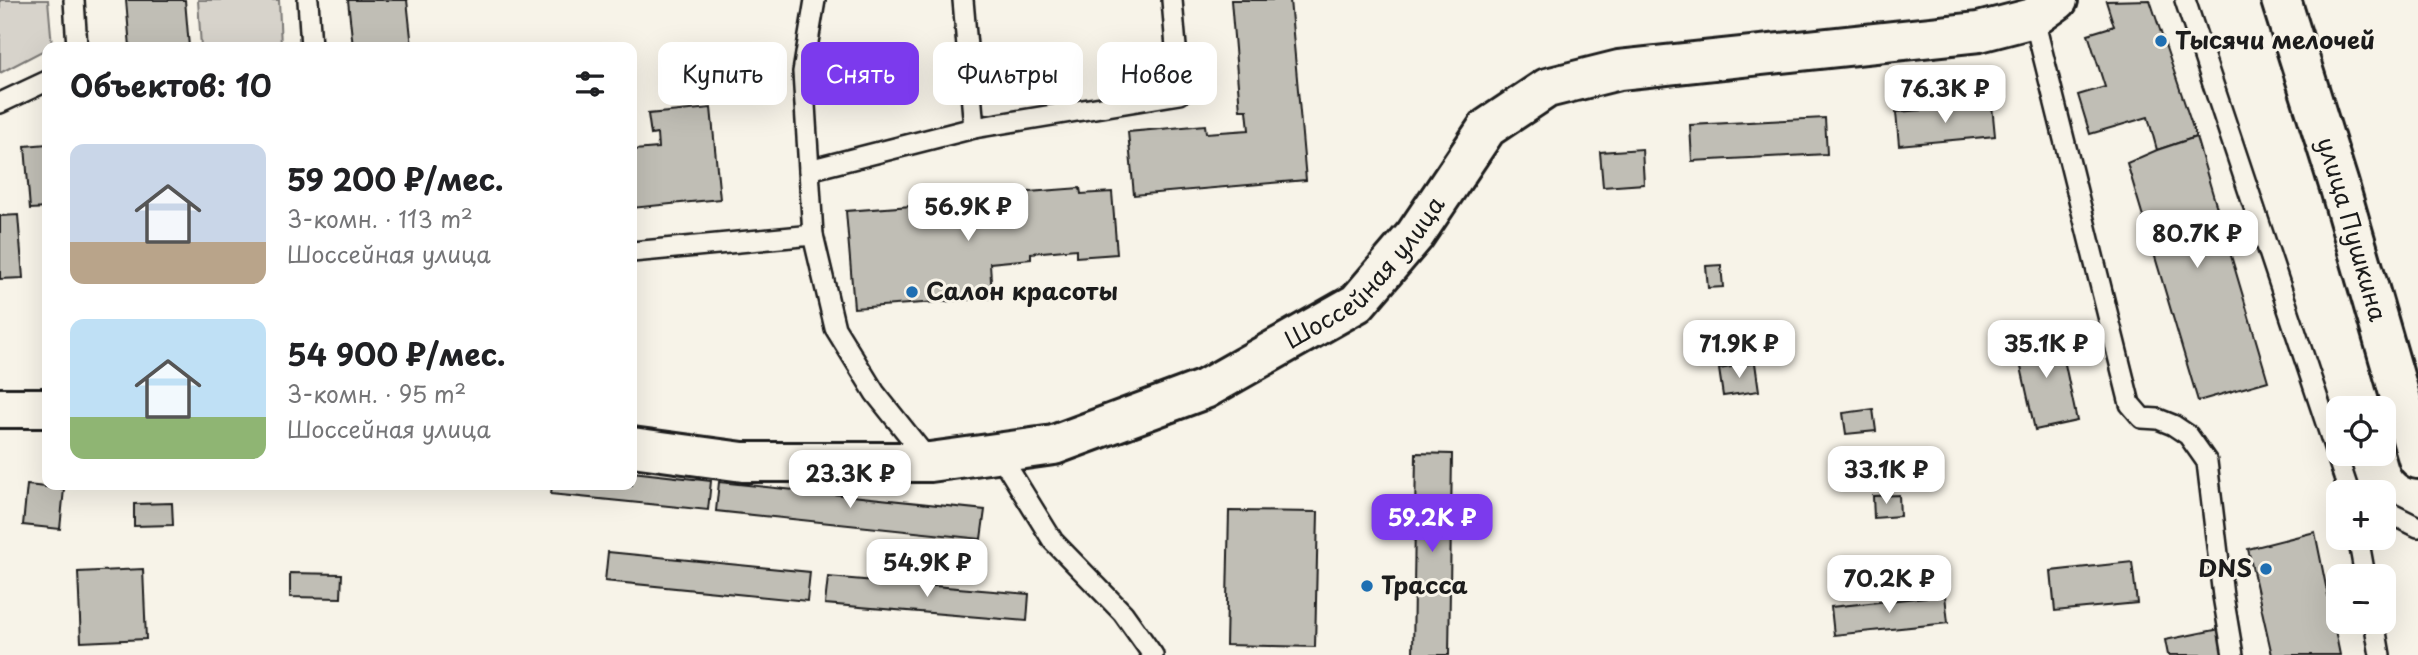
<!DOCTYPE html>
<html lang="ru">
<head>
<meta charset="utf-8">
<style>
  body { margin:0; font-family:"Playpen Sans",sans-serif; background:#f2f2f2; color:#202124; height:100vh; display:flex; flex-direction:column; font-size:26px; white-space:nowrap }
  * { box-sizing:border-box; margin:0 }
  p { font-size:23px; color:#757577 }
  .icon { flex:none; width:38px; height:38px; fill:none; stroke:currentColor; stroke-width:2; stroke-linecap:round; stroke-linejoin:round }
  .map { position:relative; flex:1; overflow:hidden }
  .side { position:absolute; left:42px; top:42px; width:595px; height:448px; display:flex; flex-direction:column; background:#fff; border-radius:14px; box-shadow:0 7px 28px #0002 }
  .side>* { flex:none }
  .hud { position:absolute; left:658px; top:42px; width:665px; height:63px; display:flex; gap:14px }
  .tools { position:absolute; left:2326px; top:396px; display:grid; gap:14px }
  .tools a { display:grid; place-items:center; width:70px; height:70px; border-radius:14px; background:#fff; box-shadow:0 7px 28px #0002; font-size:35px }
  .price { position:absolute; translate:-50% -60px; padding:0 16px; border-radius:14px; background:#fff; color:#222; font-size:23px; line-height:46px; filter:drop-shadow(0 2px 4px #0008) }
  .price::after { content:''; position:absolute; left:50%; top:42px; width:21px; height:16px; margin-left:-10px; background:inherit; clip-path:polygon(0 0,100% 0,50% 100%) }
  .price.selected { background:#7c3aed; color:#fff }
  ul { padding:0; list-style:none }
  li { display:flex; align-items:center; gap:21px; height:175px; padding:0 28px }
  li span { display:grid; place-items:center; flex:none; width:196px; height:140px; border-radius:14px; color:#555 }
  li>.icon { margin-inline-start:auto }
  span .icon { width:84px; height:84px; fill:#fffc; stroke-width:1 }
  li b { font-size:30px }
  h2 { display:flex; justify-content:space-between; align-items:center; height:84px; padding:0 28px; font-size:30px }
  .pill { padding:0 24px; border-radius:14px; background:#fff; box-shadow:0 7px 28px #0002; font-size:24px; line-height:63px }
  .pill.selected { background:#7c3aed; color:#fff }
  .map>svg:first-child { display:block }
  .green { fill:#d7d3cb; stroke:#7a7874; stroke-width:2 }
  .building { fill:#c0beb5; stroke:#1c1c1c; stroke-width:2 }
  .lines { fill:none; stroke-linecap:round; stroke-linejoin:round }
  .service-casing { stroke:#1c1c1c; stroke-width:24 }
  .minor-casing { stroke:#1c1c1c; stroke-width:44 }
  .tertiary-casing { stroke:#1c1c1c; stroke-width:44 }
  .service { stroke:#f7f3e8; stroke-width:19 }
  .minor { stroke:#f7f3e8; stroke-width:38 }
  .tertiary { stroke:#f7f3e8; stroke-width:38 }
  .poi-dot { fill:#1f6fb2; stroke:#f7f3e8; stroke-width:2.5 }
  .labels { text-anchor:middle; stroke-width:6; stroke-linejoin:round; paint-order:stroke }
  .poi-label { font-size:24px; font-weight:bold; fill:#1c1c1c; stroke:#f7f3e8; text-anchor:start }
  .street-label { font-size:24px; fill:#1c1c1c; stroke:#f7f3e8 }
</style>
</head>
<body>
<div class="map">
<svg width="2418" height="655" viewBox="0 0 2418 655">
  <rect width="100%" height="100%" fill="#f7f3e8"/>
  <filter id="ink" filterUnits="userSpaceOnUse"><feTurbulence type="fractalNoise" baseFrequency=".0143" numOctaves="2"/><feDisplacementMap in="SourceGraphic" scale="14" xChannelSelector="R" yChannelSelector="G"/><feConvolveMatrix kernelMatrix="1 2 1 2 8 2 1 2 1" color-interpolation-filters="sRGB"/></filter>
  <g filter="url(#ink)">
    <!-- green -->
    <g class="green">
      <path d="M0,0h48l4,46 -52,27z"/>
      <path d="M198,0h81l2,47h-80z"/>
    </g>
    <!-- building -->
    <g class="building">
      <path d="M126,0h59l4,47h-59z"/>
      <path d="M348,0h59l5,47h-59z"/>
      <path d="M1231,0h59l16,180 -172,15 -6,-63 77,-7 1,8 43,-3 -2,-20h-7z"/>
      <path d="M2150,0l46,137 -39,13 -9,-33 -58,17 -12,-39 27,-8 -17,-53 26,-8 -8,-25z"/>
      <path d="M1992,105l3,31 -96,9 -3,-33z"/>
      <path d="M711,108l9,91 -88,9v-63l2,5 24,-2 -1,-14 -6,1 -3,-21z"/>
      <path d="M1825,118l2,36 -135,7 -2,-36z"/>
      <path d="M2196,137l72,244 -70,20 -71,-238 30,-13z"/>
      <path d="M47,144v64l-17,1 -5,-63z"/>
      <path d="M1642,149l2,35 -41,3 -3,-35z"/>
      <path d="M1080,188l1,6 31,-2 5,62 -41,3v-8l-45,4v6l-41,4 2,35 -138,10 -8,-97 171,-13 -1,-5z"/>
      <path d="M18,215l5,63 -23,1v-63z"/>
      <path d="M1721,265l2,22 -15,1 -2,-22z"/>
      <path d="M2058,331l19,90 -42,9 -20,-90z"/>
      <path d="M1755,363l4,28 -36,5 -4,-27z"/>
      <path d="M1873,409l3,22 -30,3 -3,-21z"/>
      <path d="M1416,453l36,1 -3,201h-36z"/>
      <path d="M632,472l79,9 -3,29 -157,-16 1,-9h80z"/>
      <path d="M719,482l266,28 -4,29 -265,-28z"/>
      <path d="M27,485l37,4 -4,40 -37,-4z"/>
      <path d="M1899,495l1,21 -26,2 -1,-22z"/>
      <path d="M172,503l1,22 -39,1v-22z"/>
      <path d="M1229,511l89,1 -3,135 -89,-2z"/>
      <path d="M2315,532l25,123h-68l-24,-106z"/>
      <path d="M608,552l202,20 -3,29 -202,-20z"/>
      <path d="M2132,562l5,41 -82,8 -4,-40z"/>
      <path d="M143,569l3,70 -65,3 -3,-70z"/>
      <path d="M290,573l52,1 -1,24 -51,-1z"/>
      <path d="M828,577l201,17 -2,27 -202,-17z"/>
      <path d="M1945,595l3,28 -114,12 -3,-28z"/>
      <path d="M2220,629l5,26h-57l-3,-15z"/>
    </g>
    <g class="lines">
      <defs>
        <g id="service">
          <path d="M74,0l3,47"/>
          <path d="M308,0l3,47"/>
          <path d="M815,0l-12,72 6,98 4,65 22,93 40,65 55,69"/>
          <path d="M963,0l11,128 206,-34 -8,-94"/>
          <path d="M2185,0l164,492"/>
          <path d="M2032,11l98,393 12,14 16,1 15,6 15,10 19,27 16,134 10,59"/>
          <path d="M0,103l47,-22"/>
          <path d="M809,170l165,-42"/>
          <path d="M632,252l181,-17"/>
          <path d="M998,452l55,89 70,72 30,42"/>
          <path d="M2384,510l34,17"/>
          <path d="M2358,537l7,39"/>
          <path d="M2374,621l6,34"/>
        </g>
        <g id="minor">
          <path d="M0,408h47"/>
          <path id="s1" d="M632,447l111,15h187l124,-17 151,-56 152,-86 58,-68 72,-107 60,-40 72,-18 360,-38 54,-14 25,-18"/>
        </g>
        <g id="tertiary">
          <path id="s2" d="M2281,0l58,185 79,274"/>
        </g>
      </defs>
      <!-- service casing -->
      <use href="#service" class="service-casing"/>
      <!-- minor casing -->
      <use href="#minor" class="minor-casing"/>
      <!-- tertiary casing -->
      <use href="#tertiary" class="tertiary-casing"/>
      <!-- service -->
      <use href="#service" class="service"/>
      <!-- minor -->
      <use href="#minor" class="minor"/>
      <!-- tertiary -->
      <use href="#tertiary" class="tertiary"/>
    </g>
  </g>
  <!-- markers -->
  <g class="poi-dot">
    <circle cx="2161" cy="41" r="7"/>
    <circle cx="912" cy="292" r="7"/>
    <circle cx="2266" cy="569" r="7"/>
    <circle cx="1367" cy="586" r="7"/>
  </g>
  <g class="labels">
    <!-- poi labels -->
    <g class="poi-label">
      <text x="2175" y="49">Тысячи мелочей</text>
      <text x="926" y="300">Салон красоты</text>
      <text x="2252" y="577" text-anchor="end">DNS</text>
      <text x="1381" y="594">Трасса</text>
    </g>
    <!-- street labels -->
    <g class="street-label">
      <text dy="8" stroke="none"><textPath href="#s2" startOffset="240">улица Пушкина</textPath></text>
      <text dy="8" stroke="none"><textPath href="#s1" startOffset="786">Шоссейная улица</textPath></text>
    </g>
  </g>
</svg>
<div class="tools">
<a><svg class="icon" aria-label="locate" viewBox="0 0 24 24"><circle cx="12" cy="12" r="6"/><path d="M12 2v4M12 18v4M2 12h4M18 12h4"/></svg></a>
<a>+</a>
<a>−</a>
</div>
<b class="price" style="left:1945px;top:125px">76.3K ₽</b>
<b class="price" style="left:968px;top:243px">56.9K ₽</b>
<b class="price" style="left:2197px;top:270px">80.7K ₽</b>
<b class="price" style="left:1739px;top:380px">71.9K ₽</b>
<b class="price" style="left:2046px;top:380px">35.1K ₽</b>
<b class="price" style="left:1886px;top:506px">33.1K ₽</b>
<b class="price" style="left:850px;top:510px">23.3K ₽</b>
<b class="price selected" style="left:1432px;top:554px">59.2K ₽</b>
<b class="price" style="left:927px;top:599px">54.9K ₽</b>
<b class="price" style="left:1889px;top:615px">70.2K ₽</b>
<div class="hud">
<a class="pill">Купить</a>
<a class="pill selected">Снять</a>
<a class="pill">Фильтры</a>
<a class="pill">Новое</a>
</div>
<section class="side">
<h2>Объектов: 10<svg class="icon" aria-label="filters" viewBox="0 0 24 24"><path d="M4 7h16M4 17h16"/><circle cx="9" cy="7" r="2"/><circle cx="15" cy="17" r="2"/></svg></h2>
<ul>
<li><span style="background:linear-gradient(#c9d6e8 70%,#b9a48a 0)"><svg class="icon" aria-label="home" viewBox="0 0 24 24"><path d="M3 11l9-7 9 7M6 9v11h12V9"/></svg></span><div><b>59 200 ₽/мес.</b><p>3-комн. · 113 m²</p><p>Шоссейная улица</p></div></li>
<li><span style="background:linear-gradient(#bfe0f5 70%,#8fb573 0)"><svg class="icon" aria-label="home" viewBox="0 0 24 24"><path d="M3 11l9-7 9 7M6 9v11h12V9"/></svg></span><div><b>54 900 ₽/мес.</b><p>3-комн. · 95 m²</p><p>Шоссейная улица</p></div></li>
</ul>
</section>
</div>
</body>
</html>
